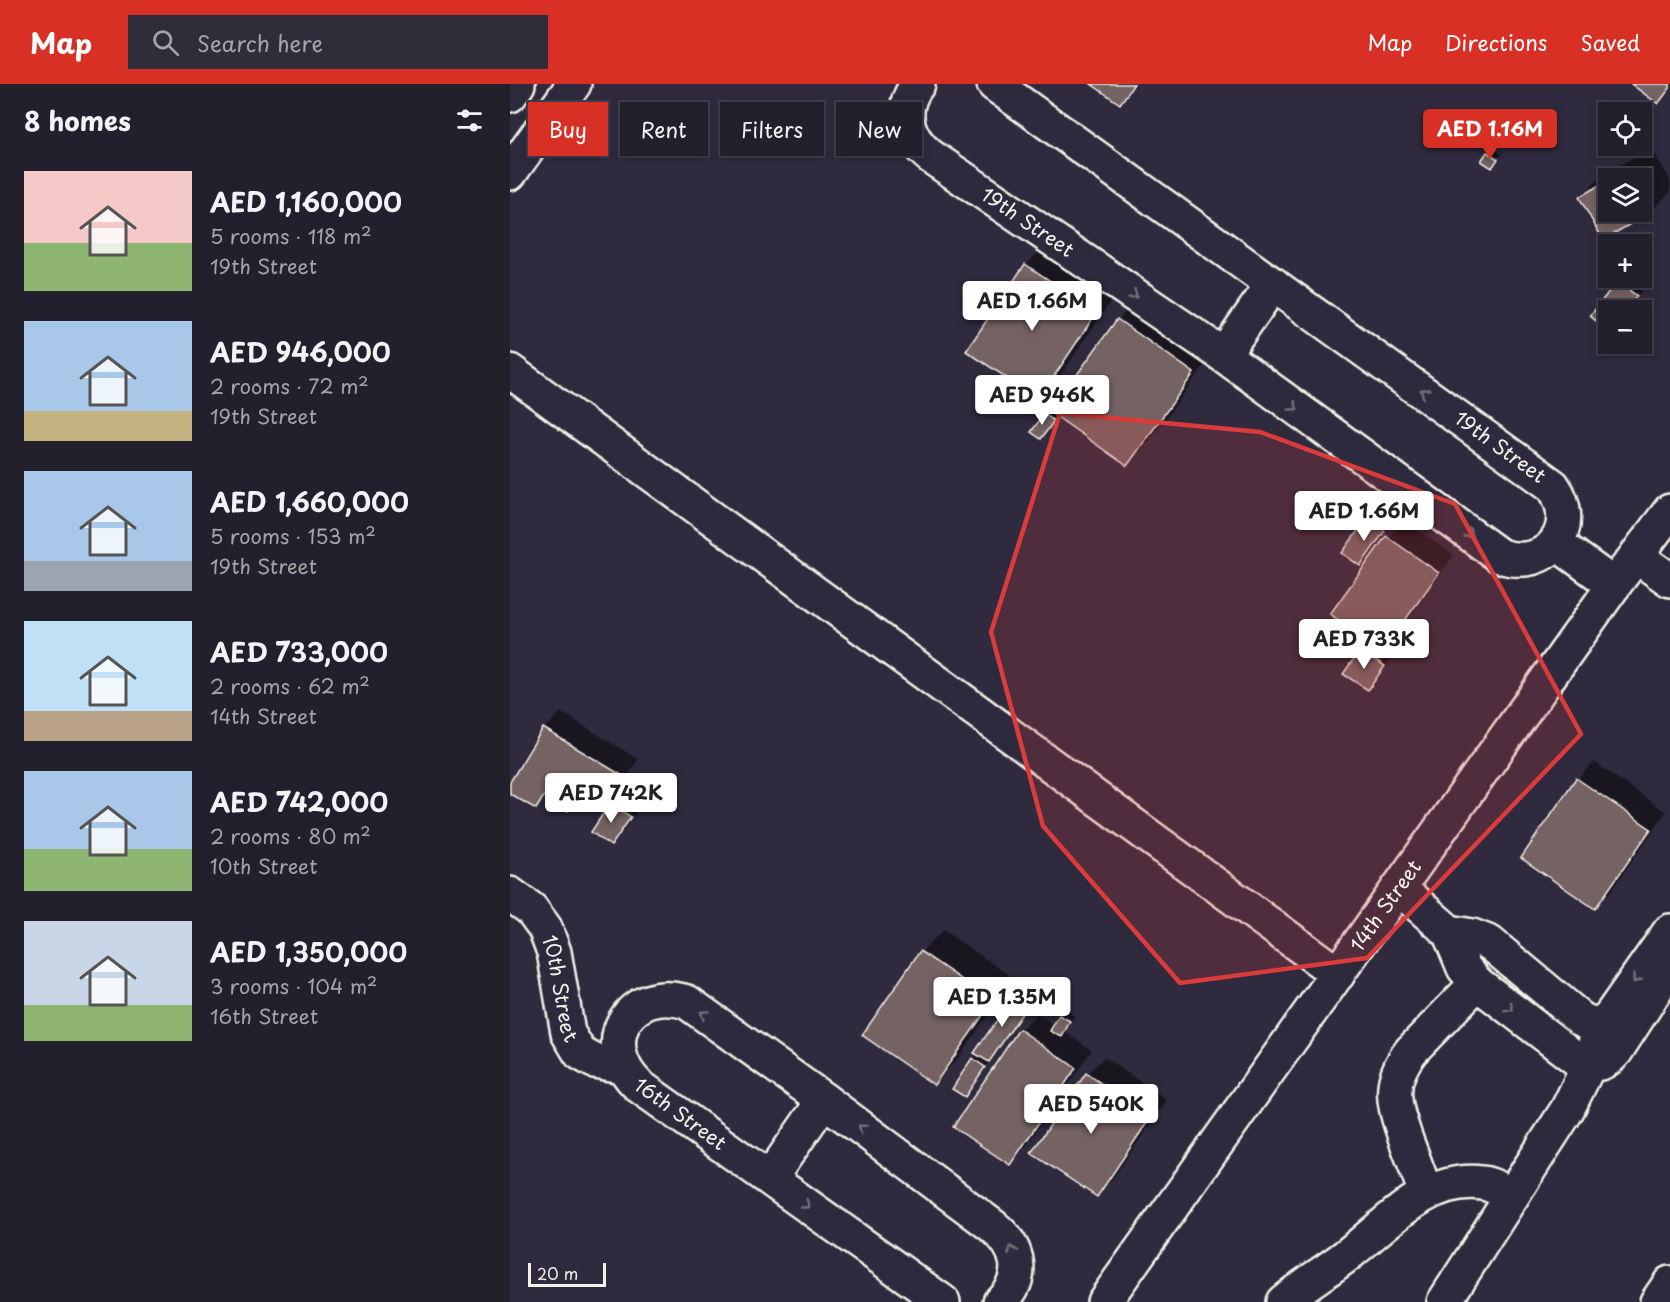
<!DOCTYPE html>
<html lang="en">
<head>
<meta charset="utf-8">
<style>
  body { margin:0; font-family:"Playpen Sans",sans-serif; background:#2f2d3a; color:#f1f3f6; height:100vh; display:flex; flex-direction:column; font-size:22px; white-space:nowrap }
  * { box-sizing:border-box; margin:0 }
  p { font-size:20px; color:#a3a3aa }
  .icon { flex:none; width:33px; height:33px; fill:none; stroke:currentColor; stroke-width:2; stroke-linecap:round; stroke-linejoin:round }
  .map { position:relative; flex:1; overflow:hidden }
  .drawer { display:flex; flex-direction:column; background:#23202e; width:510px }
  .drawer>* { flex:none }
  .guide { position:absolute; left:18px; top:18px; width:570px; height:54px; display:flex; gap:12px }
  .tools { position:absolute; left:1088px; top:18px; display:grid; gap:12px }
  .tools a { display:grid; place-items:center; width:54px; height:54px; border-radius:0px; background:#23202e; box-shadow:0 3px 9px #0003,0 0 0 2px #403e4a; font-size:30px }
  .scale { position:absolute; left:18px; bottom:15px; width:78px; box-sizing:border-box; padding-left:6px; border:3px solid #f4f1e8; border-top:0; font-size:16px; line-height:21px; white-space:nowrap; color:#f4f1e8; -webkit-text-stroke:4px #2f2a3d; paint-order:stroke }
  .price { position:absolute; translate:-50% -51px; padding:0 14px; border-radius:6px; background:#fff; color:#222; font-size:20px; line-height:39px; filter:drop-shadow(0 2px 3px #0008) }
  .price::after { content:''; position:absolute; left:50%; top:36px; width:18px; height:14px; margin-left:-9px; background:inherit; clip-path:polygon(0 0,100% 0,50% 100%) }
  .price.on { background:#d93025; color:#fff }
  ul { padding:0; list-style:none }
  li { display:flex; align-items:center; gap:18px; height:150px; padding:0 24px }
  li span { display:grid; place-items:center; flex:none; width:168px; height:120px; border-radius:0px; color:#555 }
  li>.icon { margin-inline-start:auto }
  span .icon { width:72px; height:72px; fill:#fffc; stroke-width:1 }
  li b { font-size:26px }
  h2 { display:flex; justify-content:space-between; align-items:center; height:72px; padding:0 24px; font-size:26px }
  .chip { padding:0 21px; border-radius:0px; background:#23202e; box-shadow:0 3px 9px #0003,0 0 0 2px #403e4a; font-size:21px; line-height:54px }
  .chip.on { background:#d93025; color:#fff }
  header { display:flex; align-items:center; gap:36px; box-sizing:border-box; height:84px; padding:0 30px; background:#d93025; color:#fff }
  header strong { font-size:28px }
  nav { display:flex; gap:33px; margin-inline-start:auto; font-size:21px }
  .search { width:420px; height:54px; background:#2f2d3a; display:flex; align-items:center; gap:15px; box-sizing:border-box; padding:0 21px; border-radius:0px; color:#a3a3aa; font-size:22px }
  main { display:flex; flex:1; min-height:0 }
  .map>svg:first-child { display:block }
  .shadow { fill:#0007; fill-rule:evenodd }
  .building { fill:#756262; stroke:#f4f1e8; stroke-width:1.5 }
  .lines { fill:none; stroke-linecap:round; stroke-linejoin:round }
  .minor-casing { stroke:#f4f1e8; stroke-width:38 }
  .major-casing { stroke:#f4f1e8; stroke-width:38 }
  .minor { stroke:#2f2a3d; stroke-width:33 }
  .major { stroke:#2f2a3d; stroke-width:33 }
  .oneway { stroke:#747079 }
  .marked { fill:#d93c3b; fill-opacity:0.2; stroke:#d93c3b; stroke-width:4.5; stroke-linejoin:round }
  .labels { text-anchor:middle; stroke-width:6; stroke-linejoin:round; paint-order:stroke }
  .street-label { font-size:20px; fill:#f4f1e8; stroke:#2f2a3d }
</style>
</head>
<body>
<header>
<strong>Map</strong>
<div class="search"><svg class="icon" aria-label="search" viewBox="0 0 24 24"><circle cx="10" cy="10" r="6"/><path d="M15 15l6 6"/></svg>Search here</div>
<nav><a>Map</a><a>Directions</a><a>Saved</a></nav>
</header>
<main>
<section class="drawer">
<h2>8 homes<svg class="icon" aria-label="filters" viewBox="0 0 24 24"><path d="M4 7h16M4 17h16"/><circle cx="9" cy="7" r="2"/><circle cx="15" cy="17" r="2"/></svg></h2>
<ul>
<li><span style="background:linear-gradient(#f6c9c9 60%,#8fb573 0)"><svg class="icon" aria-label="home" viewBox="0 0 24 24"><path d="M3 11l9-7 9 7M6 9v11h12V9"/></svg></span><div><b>AED 1,160,000</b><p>5 rooms · 118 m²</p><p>19th Street</p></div></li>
<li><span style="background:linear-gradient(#a9c7e8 75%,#c2b280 0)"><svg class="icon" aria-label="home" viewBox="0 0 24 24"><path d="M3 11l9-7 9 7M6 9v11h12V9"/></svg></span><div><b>AED 946,000</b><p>2 rooms · 72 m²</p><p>19th Street</p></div></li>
<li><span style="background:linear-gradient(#a9c7e8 75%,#9aa5b1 0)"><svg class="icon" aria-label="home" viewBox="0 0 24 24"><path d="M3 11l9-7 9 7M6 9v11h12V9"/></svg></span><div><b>AED 1,660,000</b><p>5 rooms · 153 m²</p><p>19th Street</p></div></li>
<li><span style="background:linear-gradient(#bfe0f5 75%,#b9a48a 0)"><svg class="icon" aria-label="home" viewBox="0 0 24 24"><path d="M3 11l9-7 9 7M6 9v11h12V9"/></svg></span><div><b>AED 733,000</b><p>2 rooms · 62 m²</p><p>14th Street</p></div></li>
<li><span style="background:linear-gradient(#a9c7e8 65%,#8fb573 0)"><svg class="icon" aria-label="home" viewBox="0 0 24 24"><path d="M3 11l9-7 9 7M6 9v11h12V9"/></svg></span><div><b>AED 742,000</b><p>2 rooms · 80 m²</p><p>10th Street</p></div></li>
<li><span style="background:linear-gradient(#c9d6e8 70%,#8fb573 0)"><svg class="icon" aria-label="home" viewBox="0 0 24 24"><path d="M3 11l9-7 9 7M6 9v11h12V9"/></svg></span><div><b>AED 1,350,000</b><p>3 rooms · 104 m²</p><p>16th Street</p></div></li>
</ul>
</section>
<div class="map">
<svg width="1160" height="1218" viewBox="0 0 1160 1218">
  <rect width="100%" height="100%" fill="#2f2a3d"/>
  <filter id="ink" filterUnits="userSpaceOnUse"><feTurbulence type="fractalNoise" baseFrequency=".0167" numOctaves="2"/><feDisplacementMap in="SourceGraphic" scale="12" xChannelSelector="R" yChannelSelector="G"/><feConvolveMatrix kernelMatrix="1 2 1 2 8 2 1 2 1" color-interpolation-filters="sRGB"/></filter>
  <g filter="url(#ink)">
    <!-- shadow -->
    <g class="shadow">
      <path d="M584,0h43l-17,18z"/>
      <path d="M1141,63l19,33v12l-18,18 -49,28 -23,-41 23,-22zM1098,94h33v34h-33z"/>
      <path d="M983,64l9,6 -10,12 -4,-13z"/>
      <path d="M538,159l70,47 -57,85 -22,22 -13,-132z"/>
      <path d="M1113,194h15l9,6 -20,26h-19v18l-16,-12z"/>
      <path d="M630,213l75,53 -66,92 -22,22 -69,-49 -17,22 4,-22 5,-5 2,2 66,-92z"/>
      <path d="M869,424l16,11 -24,34 -11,11 8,-45z"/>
      <path d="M894,436l50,35 -55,77 -15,15 11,7 -16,23 -11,11 -7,-37 10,-10 -39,-27 56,-77z"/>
      <path d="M51,628l77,47 -19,31 -17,17 -20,-12 -14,14 -21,-13 -11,11 -26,-15v-8l34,-55z"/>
      <path d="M1084,678l72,50 -54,78 -17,17 -17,-128z"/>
      <path d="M113,709l18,12 -19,28 -11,11 1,-40z"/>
      <path d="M433,846l71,48 -58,83 -22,22 -70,-48 57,-83z"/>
      <path d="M518,899l12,8 -75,104 8,-36 5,-5 -1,-2 40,-58z"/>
      <path d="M555,926l10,6 -10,16 27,18 -66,96 -17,17 11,-133 17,-16 17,11z"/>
      <path d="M594,973l63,43 -54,78 -17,17 -9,-121z"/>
    </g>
    <!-- building -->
    <g class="building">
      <path d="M581,0h43l-14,20z"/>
      <path d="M1121,0h39v4l-12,16z"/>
      <path d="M977,68l11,7 -6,9 -11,-7z"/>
      <path d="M1119,84l6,10h-25z"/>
      <path d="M1098,96v32h33v-23l12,22 -50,29 -24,-43z"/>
      <path d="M515,180l72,48 -58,87 -73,-48z"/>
      <path d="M1107,197l20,15 -11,14h-18v20l-18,-14z"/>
      <path d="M607,235l77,54 -67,93 -77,-54z"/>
      <path d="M534,330l10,7 -13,18 -10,-7z"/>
      <path d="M857,434l18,13 -25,35 -18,-13z"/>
      <path d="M876,452l53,37 -56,78 -53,-37z"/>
      <path d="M850,566l25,16 -17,24 -25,-16z"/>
      <path d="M33,644l80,48 -20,33 -25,-15 -10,17 -24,-15 -8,13 -26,-15v-12z"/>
      <path d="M1066,694l75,51 -56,80 -74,-51z"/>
      <path d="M100,719l21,14 -20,29 -20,-14z"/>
      <path d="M410,867l73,50 -59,84 -72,-50z"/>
      <path d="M506,909l14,9 -41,60 -15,-9z"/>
      <path d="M549,931l11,6 -8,16 -12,-6z"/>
      <path d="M509,945l57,39 -66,97 -57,-38z"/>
      <path d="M462,974l13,9 -20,30 -13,-8z"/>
      <path d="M576,989l65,44 -54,80 -66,-44z"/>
    </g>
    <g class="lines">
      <defs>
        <g id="minor">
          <path id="s1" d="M408,0c-20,26 -12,52 12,72l293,199 277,201c48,16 82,-29 53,-70l-559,-402"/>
          <path d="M0,11l8,-11"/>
          <path d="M0,89l64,-89"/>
          <path d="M713,271l50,-71"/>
          <path d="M0,287l828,603"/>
          <path d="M1046,459l58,42"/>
          <path d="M1126,472l34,24"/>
          <path d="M889,804l50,44 15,36 13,15 102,78c17,6 26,3 37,-10l54,-84"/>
          <path id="s2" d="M0,810l21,15 14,19 9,24 14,81 12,20 14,8 28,5"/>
          <path d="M939,848l23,4 18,7 91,76c12,7 21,6 30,-4l59,-84"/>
          <path d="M260,1094l54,-78"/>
          <path d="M916,1109c-7,-18 -13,-35 -20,-53 -12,-35 -20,-57 5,-89l66,-68"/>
          <path d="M433,1218l-304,-216c-45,-42 -10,-102 48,-84l137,98 170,127c25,21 33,50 6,75"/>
          <path id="s3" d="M594,1218l510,-717 56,-74"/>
          <path d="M773,1218c21,-18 46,-32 68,-50 38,-30 77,-76 131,-69 10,1 21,8 30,12"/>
          <path d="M934,1218l123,-192 22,-45 12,-42"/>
        </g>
        <path id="major" d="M1147,1218l13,-19"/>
      </defs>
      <!-- minor casing -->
      <use href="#minor" class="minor-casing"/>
      <!-- major casing -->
      <use href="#major" class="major-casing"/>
      <!-- minor -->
      <use href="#minor" class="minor"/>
      <!-- major -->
      <use href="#major" class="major"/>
    </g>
    <!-- one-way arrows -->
    <defs><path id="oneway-chevron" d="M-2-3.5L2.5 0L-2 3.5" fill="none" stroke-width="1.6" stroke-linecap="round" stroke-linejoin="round" transform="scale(1.5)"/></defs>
    <g class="oneway">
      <use href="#oneway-chevron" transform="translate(624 211) rotate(34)"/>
      <use href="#oneway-chevron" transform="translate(914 308) rotate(-144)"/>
      <use href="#oneway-chevron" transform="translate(784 323) rotate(36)"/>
      <use href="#oneway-chevron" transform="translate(959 450) rotate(36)"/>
      <use href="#oneway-chevron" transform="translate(1126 895) rotate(125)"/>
      <use href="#oneway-chevron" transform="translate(1000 924) rotate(38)"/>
      <use href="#oneway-chevron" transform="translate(194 930) rotate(-145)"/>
      <use href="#oneway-chevron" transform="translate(352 1044) rotate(-143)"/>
      <use href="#oneway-chevron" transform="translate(296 1121) rotate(36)"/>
      <use href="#oneway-chevron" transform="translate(502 1166) rotate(-112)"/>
    </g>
  </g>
  <!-- marked area -->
  <path class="marked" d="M550,329l200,19 195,72 126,230 -214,224 -187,25 -137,-157 -52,-194z"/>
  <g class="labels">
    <!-- street labels -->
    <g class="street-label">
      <text dy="7" stroke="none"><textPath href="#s1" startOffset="200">19th Street</textPath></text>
      <text transform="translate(990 363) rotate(36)" y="7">19th Street</text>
      <text dy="7" stroke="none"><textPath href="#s3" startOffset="486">14th Street</textPath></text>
      <text dy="7" stroke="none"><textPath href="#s2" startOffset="112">10th Street</textPath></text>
      <text transform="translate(170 1030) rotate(36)" y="7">16th Street</text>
    </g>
  </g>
</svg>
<div class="tools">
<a><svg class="icon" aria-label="locate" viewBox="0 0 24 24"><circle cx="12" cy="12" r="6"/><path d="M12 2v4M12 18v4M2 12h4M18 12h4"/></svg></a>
<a><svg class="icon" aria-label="layers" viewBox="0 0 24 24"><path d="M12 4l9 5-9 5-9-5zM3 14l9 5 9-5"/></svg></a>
<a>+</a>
<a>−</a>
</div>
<div class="scale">20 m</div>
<b class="price on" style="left:980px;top:76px">AED 1.16M</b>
<b class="price" style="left:522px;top:248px">AED 1.66M</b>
<b class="price" style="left:532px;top:342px">AED 946K</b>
<b class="price" style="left:854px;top:458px">AED 1.66M</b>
<b class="price" style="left:854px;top:586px">AED 733K</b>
<b class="price" style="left:101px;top:740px">AED 742K</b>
<b class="price" style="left:492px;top:944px">AED 1.35M</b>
<b class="price" style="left:581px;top:1051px">AED 540K</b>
<div class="guide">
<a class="chip on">Buy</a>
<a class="chip">Rent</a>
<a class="chip">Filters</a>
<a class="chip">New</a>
</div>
</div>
</main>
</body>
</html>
